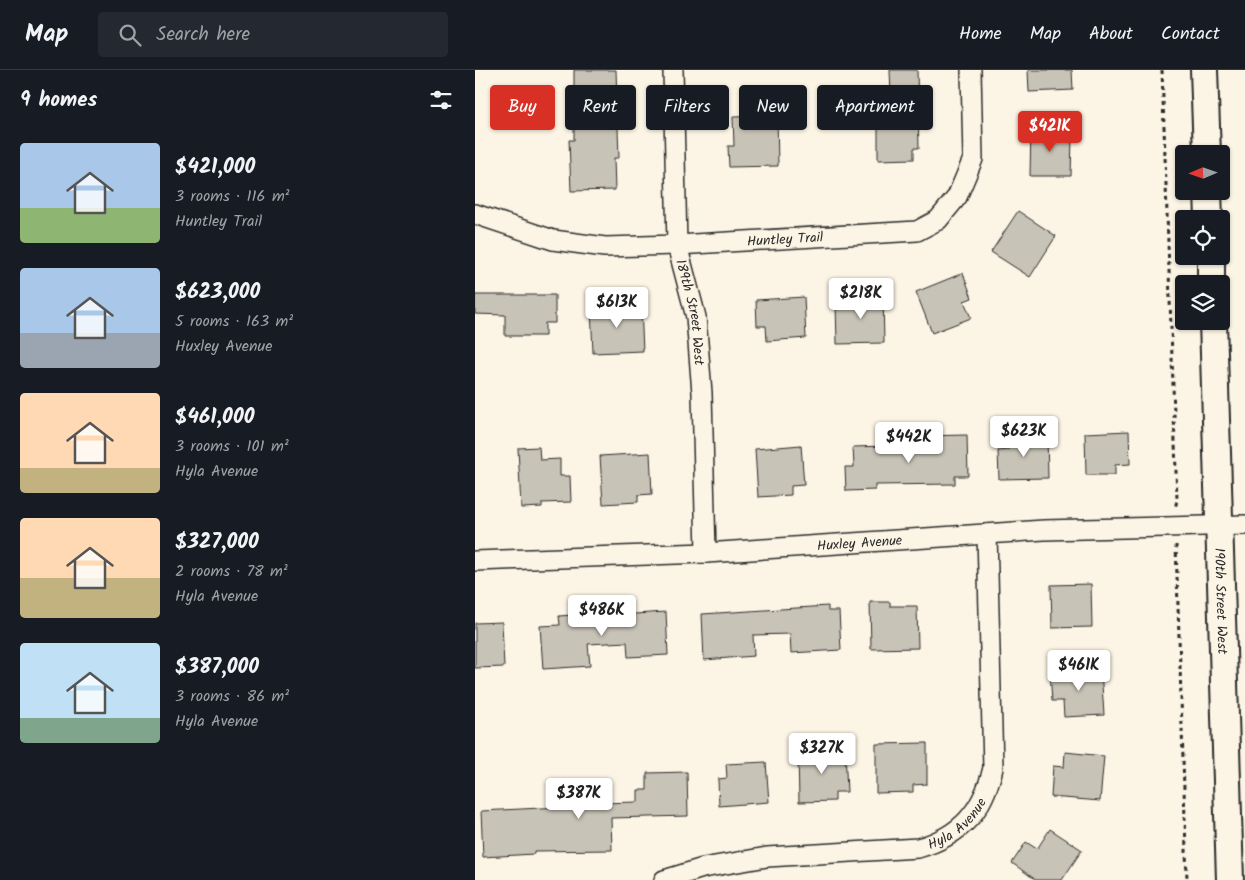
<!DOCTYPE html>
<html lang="en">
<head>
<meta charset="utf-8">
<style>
  body { margin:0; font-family:Kalam,sans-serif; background:#242831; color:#f1f3f6; height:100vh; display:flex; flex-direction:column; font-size:19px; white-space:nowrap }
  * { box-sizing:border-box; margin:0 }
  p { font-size:16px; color:#9ea1a6 }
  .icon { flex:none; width:28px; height:28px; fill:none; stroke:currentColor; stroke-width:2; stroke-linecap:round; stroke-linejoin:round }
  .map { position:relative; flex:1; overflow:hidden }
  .panel { display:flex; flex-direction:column; background:#171b24; width:475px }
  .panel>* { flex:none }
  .hud { position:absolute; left:15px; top:15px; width:475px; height:45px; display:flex; gap:10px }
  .needle { width:32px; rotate:268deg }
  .controls { position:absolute; left:700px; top:75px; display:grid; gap:10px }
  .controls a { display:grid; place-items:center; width:55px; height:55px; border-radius:5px; background:#171b24; box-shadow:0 1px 4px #0004; font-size:25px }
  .price { position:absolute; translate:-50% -42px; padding:0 11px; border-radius:5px; background:#fff; color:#222; font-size:16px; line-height:32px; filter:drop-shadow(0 1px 2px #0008) }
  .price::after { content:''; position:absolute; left:50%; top:30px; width:15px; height:11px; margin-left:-8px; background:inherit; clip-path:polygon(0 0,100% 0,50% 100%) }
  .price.on { background:#d93025; color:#fff }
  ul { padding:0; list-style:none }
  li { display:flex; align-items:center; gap:15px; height:125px; padding:0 20px }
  li span { display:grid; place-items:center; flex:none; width:140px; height:100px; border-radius:5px; color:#555 }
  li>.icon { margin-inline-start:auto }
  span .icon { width:60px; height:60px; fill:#fffc; stroke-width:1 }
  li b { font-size:21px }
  h2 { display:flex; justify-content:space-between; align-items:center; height:60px; padding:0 20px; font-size:21px }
  .chip { padding:0 18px; border-radius:5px; background:#171b24; box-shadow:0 1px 4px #0004; font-size:18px; line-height:45px }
  .chip.on { background:#d93025; color:#fff }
  header { display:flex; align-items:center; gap:30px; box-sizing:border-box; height:70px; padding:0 25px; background:#171b24; border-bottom:1px solid #363941 }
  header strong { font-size:24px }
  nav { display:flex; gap:28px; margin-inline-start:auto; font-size:18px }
  .search { width:350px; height:45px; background:#242831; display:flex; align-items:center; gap:12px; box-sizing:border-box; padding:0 18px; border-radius:5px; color:#9ea1a6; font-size:19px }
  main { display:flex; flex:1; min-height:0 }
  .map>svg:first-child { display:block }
  .building { fill:#c8c3b7; stroke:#2b2b2b }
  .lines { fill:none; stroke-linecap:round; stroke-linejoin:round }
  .street-casing { stroke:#2b2b2b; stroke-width:22 }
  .secondary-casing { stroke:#2b2b2b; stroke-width:30 }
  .path { stroke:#2b2b2b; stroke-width:3; stroke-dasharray:4 4; stroke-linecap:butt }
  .street { stroke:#fcf5e5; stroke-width:19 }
  .secondary { stroke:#fcf5e5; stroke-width:26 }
  .labels { text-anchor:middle; stroke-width:4; stroke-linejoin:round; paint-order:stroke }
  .street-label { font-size:14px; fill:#2b2b2b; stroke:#fcf5e5 }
</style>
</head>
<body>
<header>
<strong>Map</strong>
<div class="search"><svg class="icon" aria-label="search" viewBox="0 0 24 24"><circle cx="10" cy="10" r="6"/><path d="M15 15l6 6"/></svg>Search here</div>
<nav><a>Home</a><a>Map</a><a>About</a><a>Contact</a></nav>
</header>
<main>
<section class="panel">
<h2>9 homes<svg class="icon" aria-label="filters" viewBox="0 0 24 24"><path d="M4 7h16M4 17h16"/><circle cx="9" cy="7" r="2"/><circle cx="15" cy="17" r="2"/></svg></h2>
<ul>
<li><span style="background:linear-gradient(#a9c7e8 65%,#8fb573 0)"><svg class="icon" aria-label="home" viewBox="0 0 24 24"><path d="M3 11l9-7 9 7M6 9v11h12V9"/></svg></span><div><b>$421,000</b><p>3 rooms · 116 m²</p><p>Huntley Trail</p></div></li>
<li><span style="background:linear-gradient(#a9c7e8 65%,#9aa5b1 0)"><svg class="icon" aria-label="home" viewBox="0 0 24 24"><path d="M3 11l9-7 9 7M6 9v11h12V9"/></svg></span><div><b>$623,000</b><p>5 rooms · 163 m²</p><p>Huxley Avenue</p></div></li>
<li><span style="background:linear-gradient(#ffd9b3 75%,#c2b280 0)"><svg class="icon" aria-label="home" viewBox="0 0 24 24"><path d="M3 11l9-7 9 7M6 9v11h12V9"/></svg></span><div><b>$461,000</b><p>3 rooms · 101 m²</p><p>Hyla Avenue</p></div></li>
<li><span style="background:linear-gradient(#ffd9b3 60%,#c2b280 0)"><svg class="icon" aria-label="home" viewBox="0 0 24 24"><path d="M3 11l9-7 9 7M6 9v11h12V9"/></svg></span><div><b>$327,000</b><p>2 rooms · 78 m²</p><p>Hyla Avenue</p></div></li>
<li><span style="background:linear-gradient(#bfe0f5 75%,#7fa58c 0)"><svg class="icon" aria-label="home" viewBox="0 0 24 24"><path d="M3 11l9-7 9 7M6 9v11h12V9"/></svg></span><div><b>$387,000</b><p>3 rooms · 86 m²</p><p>Hyla Avenue</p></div></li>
</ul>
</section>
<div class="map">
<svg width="770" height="810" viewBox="0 0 770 810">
  <rect width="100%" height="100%" fill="#fcf5e5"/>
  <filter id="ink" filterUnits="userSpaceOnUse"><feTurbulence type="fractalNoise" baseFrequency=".02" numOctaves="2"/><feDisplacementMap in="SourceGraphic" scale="10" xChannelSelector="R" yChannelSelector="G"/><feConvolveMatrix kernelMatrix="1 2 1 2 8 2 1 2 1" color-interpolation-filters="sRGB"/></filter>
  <g filter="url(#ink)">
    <!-- building -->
    <g class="building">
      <path d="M99,0h42l3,88h-5l1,32 -44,1 -2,-51h5z"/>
      <path d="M415,0h27l2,78h-5v11l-36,1v-39h14z"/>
      <path d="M553,0h44l1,20 -44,2z"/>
      <path d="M302,46l1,50 -49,1 -1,-21h6l-1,-29z"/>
      <path d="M556,56l25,1 -1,10h17l-1,39h-41z"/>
      <path d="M543,141l38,25 -26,41 -39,-25z"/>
      <path d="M488,203l9,25 -8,3 7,17 -39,15 -16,-41z"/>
      <path d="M408,223l1,50 -47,1 -1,-40h16v-10z"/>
      <path d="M0,225h80v28h-10v13h-40v-21l-30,-1z"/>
      <path d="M329,227l2,41 -39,3 -1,-15h-9l-1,-26z"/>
      <path d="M166,236l2,45 -50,2 -2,-45z"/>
      <path d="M654,361l1,33 -15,1v10h-29l-1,-42z"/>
      <path d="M492,365l1,41h-13v8l-80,1v5l-29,1 -1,-24h9l-1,-20 65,-2v-9z"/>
      <path d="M532,365h40l1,43 -49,1 -1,-28 10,-1z"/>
      <path d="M326,375l3,40 -13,1v9l-33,2 -3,-48z"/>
      <path d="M64,377l1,13 20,-1v17h10l1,26 -29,1v4l-21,1 -3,-60z"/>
      <path d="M175,383l2,41 -14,1v7l-35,2 -3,-48z"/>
      <path d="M616,514l1,43 -40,1 -1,-43z"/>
      <path d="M395,532h20v4h27l1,42 -47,1z"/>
      <path d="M353,536v5h11l2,39 -50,3 -1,-19 -37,1 1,21 -50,4 -2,-46z"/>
      <path d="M191,542l2,43 -40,2 -1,-15 -39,2 2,22 -47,3 -3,-43 20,-1 -1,-9 27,-2 1,3z"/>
      <path d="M27,552l2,45 -29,1v-45z"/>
      <path d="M626,599l3,46 -40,2 -1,-16h-11l-2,-29z"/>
      <path d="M452,673v41l-14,1v7l-37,1v-49z"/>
      <path d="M370,680l2,42h-12v9l-36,1 -1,-50z"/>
      <path d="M590,682l39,4 -4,45 -49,-4 2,-31 11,1z"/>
      <path d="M291,692l3,40 -50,4 -1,-27 9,-1 -1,-14z"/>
      <path d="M212,702l1,44 -77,2 1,32 -78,1v3l-51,3 -2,-46 80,-4v-3l77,-2v-12h9v-17z"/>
      <path d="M575,759l32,21 -20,30h-26l-24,-17 14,-21 11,7z"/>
    </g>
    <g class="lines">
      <defs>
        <g id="street">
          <path id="s1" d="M198,0l4,175 19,72 6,76 4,160"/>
          <path id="s2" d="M0,144l78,26 52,7 72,-2 240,-14 21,-11 19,-23 16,-38 -2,-89"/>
          <path id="s3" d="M0,491l231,-8 338,-23 201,-5"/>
          <path id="s4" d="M189,810l39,-12 64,-11 151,-9c43,-12 65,-37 75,-80l-6,-234"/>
        </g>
        <g id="secondary">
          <path d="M729,0l3,84"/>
          <path d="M733,121l1,28"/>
          <path d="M736,186v28"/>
          <path id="s5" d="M738,251l17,559"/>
        </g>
      </defs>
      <!-- street casing -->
      <use href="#street" class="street-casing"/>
      <!-- secondary casing -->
      <use href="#secondary" class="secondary-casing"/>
      <!-- path -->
      <g class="path">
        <path d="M687,0l15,430 -2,9"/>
        <path d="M701,475l11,335"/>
      </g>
      <!-- street -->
      <use href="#street" class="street"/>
      <!-- secondary -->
      <use href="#secondary" class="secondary"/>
    </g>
  </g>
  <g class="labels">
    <!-- street labels -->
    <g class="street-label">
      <text dy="5" stroke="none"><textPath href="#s2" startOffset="315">Huntley Trail</textPath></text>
      <text dy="5" stroke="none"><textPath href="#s1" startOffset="244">189th Street West</textPath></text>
      <text dy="5" stroke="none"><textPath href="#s3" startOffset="385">Huxley Avenue</textPath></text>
      <text dy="5" stroke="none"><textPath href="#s5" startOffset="280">190th Street West</textPath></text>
      <text dy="5" stroke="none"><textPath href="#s4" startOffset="304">Hyla Avenue</textPath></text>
    </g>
  </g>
</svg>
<div class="controls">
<a><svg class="needle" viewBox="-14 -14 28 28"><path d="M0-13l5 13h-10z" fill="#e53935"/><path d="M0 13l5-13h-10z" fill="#9ea1a6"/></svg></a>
<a><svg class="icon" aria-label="locate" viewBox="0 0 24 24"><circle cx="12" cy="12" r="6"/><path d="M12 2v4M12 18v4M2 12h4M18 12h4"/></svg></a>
<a><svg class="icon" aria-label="layers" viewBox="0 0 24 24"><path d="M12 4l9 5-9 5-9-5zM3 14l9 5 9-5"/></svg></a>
</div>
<b class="price on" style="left:575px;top:83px">$421K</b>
<b class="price" style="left:386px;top:250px">$218K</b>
<b class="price" style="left:142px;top:259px">$613K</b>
<b class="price" style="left:549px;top:388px">$623K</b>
<b class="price" style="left:434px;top:394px">$442K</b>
<b class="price" style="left:127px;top:567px">$486K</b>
<b class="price" style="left:604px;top:622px">$461K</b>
<b class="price" style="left:347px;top:705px">$327K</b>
<b class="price" style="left:104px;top:750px">$387K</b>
<div class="hud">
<a class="chip on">Buy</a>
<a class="chip">Rent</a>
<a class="chip">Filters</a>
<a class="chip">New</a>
<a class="chip">Apartment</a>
</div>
</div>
</main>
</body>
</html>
